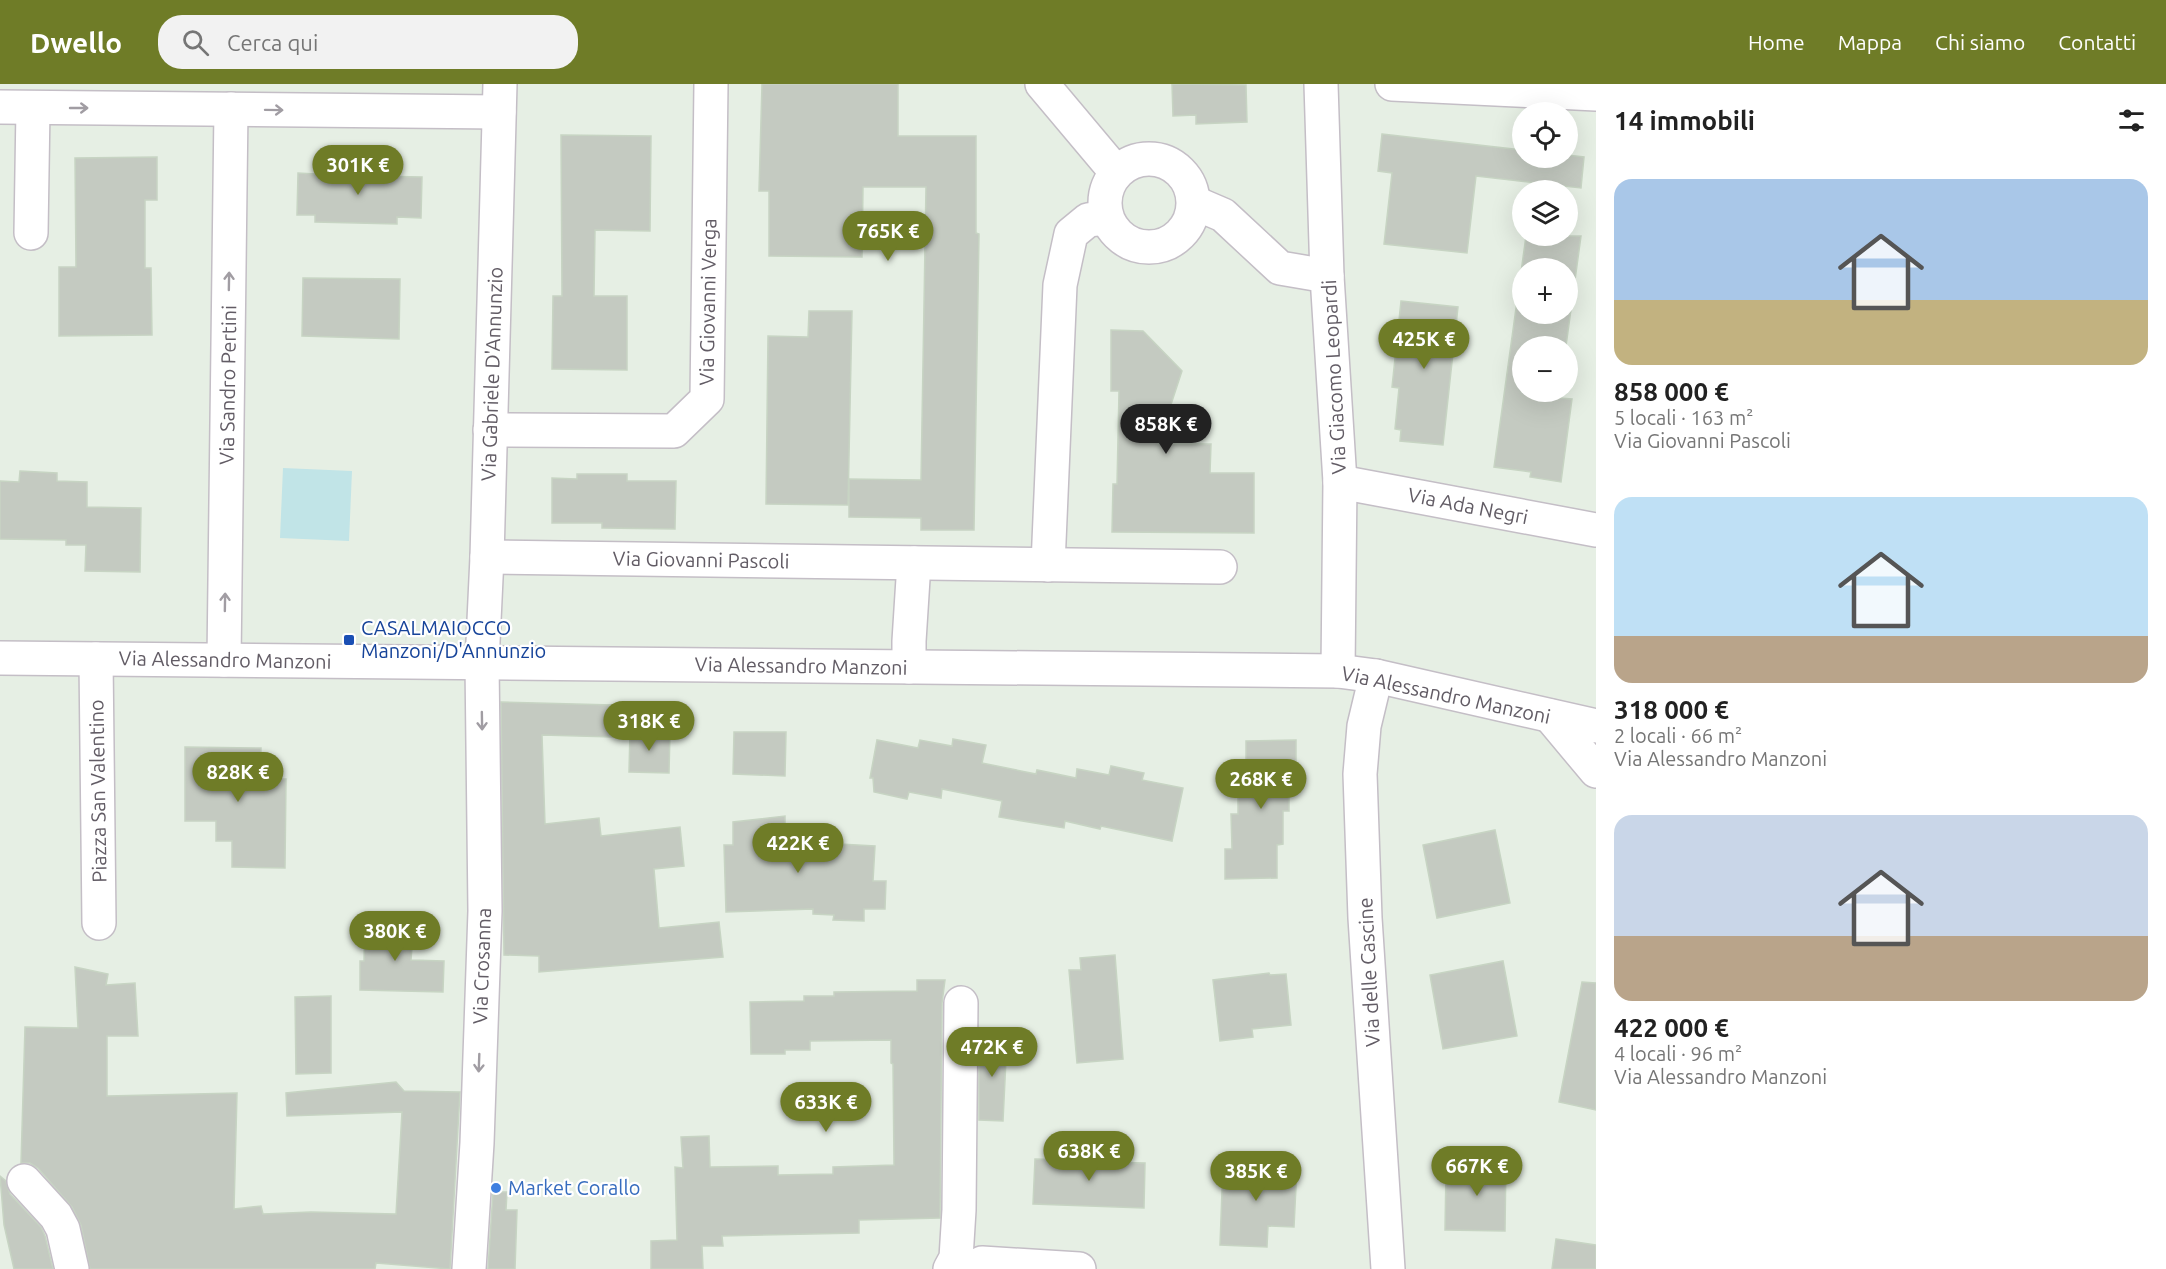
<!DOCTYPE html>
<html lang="it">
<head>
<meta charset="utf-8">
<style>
  body { margin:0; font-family:Ubuntu,sans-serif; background:#f2f2f2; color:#222; height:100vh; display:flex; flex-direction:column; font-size:22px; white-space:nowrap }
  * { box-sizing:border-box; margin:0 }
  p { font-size:20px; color:#767676 }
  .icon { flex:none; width:33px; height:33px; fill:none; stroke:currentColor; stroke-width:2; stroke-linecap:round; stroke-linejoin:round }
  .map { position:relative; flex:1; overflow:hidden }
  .details { display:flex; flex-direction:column; background:#fff; width:570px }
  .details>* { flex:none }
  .controls { position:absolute; left:1512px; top:18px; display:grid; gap:12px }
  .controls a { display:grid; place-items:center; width:66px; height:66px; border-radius:50%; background:#fff; box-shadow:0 6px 24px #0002; font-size:30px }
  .price { position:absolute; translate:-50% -51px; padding:0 14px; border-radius:21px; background:#6f7c27; color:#fff; font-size:20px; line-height:39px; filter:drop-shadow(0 2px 3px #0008) }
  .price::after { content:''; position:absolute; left:50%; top:36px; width:18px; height:14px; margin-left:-9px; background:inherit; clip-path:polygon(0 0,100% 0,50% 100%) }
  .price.current { background:#222; color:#fff }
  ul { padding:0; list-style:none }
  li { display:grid; align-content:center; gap:12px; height:318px; padding:0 18px }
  li span { display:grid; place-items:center; height:186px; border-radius:18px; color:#555 }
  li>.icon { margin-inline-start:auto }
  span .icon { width:108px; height:108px; fill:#fffc; stroke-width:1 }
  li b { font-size:26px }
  h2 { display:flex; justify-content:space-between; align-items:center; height:72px; padding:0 18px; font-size:26px }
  header { display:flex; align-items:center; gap:36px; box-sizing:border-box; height:84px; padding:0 30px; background:#6f7c27; color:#fff }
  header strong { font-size:28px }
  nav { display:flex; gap:33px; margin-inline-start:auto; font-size:21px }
  .search { width:420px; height:54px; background:#f2f2f2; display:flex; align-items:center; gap:15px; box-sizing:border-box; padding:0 21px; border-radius:24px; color:#767676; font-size:22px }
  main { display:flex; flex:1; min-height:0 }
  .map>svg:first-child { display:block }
  .green { fill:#c1e4e7 }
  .building { fill:#c4cac1; stroke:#c7d4c3; stroke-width:1.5; fill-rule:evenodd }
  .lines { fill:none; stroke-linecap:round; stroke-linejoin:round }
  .minor-casing { stroke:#c4bec6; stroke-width:36 }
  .minor { stroke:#fff; stroke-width:33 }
  .oneway { stroke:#a19da3 }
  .transit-dot { fill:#1a4fb4; stroke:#fff; stroke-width:2 }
  .shop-dot { fill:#3f7fe0; stroke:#fff; stroke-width:2 }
  .labels { text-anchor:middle; stroke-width:4.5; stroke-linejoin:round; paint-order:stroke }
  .street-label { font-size:20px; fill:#625c65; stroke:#fff }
  .transit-label { font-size:20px; fill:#164399; stroke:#fff; text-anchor:start }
  .shop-label { font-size:20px; fill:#366cbe; stroke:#fff; text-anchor:start }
</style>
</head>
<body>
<header>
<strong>Dwello</strong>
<div class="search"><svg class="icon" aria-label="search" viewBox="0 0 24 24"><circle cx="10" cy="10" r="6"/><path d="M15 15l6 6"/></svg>Cerca qui</div>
<nav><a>Home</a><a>Mappa</a><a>Chi siamo</a><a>Contatti</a></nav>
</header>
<main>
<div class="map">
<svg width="1596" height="1185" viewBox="0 0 1596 1185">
  <rect width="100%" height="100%" fill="#e6efe4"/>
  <!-- green -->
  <path class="green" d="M283,384l69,3 -3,70 -69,-3z"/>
  <!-- building -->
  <g class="building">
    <path d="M762,0h136v52h78v97l3,1 -5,296h-53v-12l-72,-1v-38l72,1 5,-293h-63l-1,70 -93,-1v-65h-10z"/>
    <path d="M1172,0l74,1 1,37 -51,2v-9l-23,1z"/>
    <path d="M1382,50l140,16v8h46v-3l16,2 -3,31 -105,-12 -9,77 -83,-9 8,-71 -14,-2z"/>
    <path d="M561,51l90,1 -1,95 -55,-1 -1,66h33v74l-75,-1 1,-73h9z"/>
    <path d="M157,73v43h-12v68h6l1,67 -93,1v-69h17l-1,-109z"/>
    <path d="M316,81h57v11l49,1 -1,41 -24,-1v7l-82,-2v-7h-18l1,-42 18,1z"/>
    <path d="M1526,152h55l-15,110h-44v46h38l-1,6 13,1 -11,83 -31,-5 1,-5 -37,-5zM1522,184h46v46h-46z"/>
    <path d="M303,194l97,1 -1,60 -97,-3z"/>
    <path d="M1401,217l57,6 -15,138 -43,-4 1,-11 -6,-1 4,-41 -7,-1z"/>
    <path d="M809,227h43l-4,194 -82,-1 2,-168 40,1z"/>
    <path d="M1111,246l32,1 39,40 -24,73h53l-1,29h44v60l-142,-1 1,-48h4l2,-93h-8z"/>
    <path d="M20,387l37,2v8l30,1v25l54,1 -1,64 -55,-1 1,-26h-20v-5l-66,-1v-58l19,1z"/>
    <path d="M577,390h50v7h49l-1,48 -73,-1v-5h-50v-45l25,1z"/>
    <path d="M501,618l112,3v32l-71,-2 3,89 54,-6 2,18 79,-9 4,39 -30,3 5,59 60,-6 4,35 -184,15v-16l-35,-1z"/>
    <path d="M630,647l40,1 -1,41 -40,-1z"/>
    <path d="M734,648h52l-1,44 -52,-2z"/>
    <path d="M953,655l33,6 -4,18 54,11 1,-4 39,8 1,-9 32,6 2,-9 33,7 -2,7 41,8 -11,53 -71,-15 -1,3 -35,-8 -1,7 -65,-11 3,-16 -60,-12 -1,9 -32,-6 -2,7 -33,-7 -1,-14h-3l7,-38 41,8 2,-8 32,6z"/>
    <path d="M1296,656v38h-7v33h-6v33l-6,1v33l-52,1v-30h7l-1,-35h7v-31l8,-1v-41z"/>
    <path d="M185,663l76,1 -1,31h26l-1,89 -53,-1v-26h-16v-20h-31z"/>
    <path d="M785,732v25l90,5 -2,35h13l-1,28h-21v12l-31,-1 1,-5 -21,-1v-5l-87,3 -2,-67h9v-23z"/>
    <path d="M1495,746l15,73 -73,15 -14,-73z"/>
    <path d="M365,832h32l-1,31h16l-1,13 33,1 -1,31 -83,-2v-29h4z"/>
    <path d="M1115,871l8,104 -46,4 -8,-93h12l-1,-12z"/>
    <path d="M1503,877l14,75 -74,13 -13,-74z"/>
    <path d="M75,883l33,7 -2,11 29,-2 3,53h-31v60l130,-3 -3,116 27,-3 2,8 48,-2 85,2 6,-102 -115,4 -1,-23 110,-11 8,9 56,1 -10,177 -74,-6 -1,6h-285l-9,-44 -9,-18 -34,-39 -8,-5h-9l4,-136 53,1z"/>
    <path d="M1269,889l1,2 16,-1 5,51 -39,4 1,8 -33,4 -7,-61z"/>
    <path d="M917,896h28l-3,23 -2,215 -81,2v13l-137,3 1,10h-21l1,23h-52v-28l26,-1 -2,-73 8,1 -2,-31 28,-1 1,31 68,-1v9l55,-1v-7l61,-2 -1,-101 -2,-1v-23l-81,1v9h-25v4h-34l-1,-52 54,-1v-5h30v-4l83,-1z"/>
    <path d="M1582,898l14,1v127l-37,-8z"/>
    <path d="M331,912v77l-35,1 -1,-77z"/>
    <path d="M979,954l28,1 -4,82 -24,-1z"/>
    <path d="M1072,1070l36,2 -1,6 38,1 -1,45 -111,-4 2,-45 37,1z"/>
    <path d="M1262,1070l10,11 25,1 -3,61 -26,-1 -1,21 -47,-2 3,-81 25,2z"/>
    <path d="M1476,1074h30l-1,73 -60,-1 1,-60 30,1z"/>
    <path d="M0,1092l6,5 4,13 31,33 4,9 8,33h-39l-10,-44z"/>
    <path d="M493,1108h14l-1,18h11l-2,59h-27z"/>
    <path d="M1556,1155l40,6v24h-44z"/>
  </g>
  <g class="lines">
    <defs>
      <g id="minor">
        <path d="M1042,0l74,88"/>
        <path d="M1321,0l6,192 13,206 -2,189"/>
        <path d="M1392,0l204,10"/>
        <path d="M0,23l499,5"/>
        <circle cx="1149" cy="119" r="44"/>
        <path d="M1195,119l28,12 57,53 47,8"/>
        <path d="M31,149l2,-125"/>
        <path d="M490,346l184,1 33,-32 4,-315"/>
        <path d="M1340,398l256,48"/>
        <path d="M487,473l733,10"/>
        <path d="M1048,481l12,-280 11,-51 17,-14 17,-2"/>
        <path d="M0,574l1338,13 38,5 220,50"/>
        <path d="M96,575l3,264"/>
        <path d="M224,576l7,-551"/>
        <path d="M909,583v-26l5,-78"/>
        <path d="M1376,592l-12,50 -4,48 5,144 23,351"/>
        <path d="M1550,632l46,55"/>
        <path d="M24,1097l32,35 7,13 9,40"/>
        <path d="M469,1185l8,-126 8,-232 -3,-248 5,-106 13,-473"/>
        <path d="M950,1185l6,-11 3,-48 2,-207"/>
        <path d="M982,1185v-6l97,6"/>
      </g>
    </defs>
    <!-- minor casing -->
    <use href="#minor" class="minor-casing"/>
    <!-- minor -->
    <use href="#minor" class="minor"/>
  </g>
  <!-- one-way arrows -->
  <defs><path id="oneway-shaft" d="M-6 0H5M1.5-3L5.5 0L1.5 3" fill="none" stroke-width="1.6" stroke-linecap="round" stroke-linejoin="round" transform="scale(1.5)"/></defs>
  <g class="oneway">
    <use href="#oneway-shaft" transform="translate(79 24)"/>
    <use href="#oneway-shaft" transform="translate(274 26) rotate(1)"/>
    <use href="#oneway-shaft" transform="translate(229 197) rotate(-89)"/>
    <use href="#oneway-shaft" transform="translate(225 518) rotate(-89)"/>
    <use href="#oneway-shaft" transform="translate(482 637) rotate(89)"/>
    <use href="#oneway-shaft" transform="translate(479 979) rotate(92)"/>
  </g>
  <!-- markers -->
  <rect class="transit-dot" x="343" y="550" width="12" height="12" rx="3"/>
  <circle class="shop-dot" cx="496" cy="1104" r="6"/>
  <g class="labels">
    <!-- street labels -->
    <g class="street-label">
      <text transform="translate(708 218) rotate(-89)" y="7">Via Giovanni Verga</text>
      <text transform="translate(492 290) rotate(-88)" y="7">Via Gabriele D'Annunzio</text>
      <text transform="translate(1334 293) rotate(-93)" y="7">Via Giacomo Leopardi</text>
      <text transform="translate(228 301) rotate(-89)" y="7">Via Sandro Pertini</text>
      <text transform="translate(1468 422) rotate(11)" y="7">Via Ada Negri</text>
      <text transform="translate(701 476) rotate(1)" y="7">Via Giovanni Pascoli</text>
      <text transform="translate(225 576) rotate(1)" y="7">Via Alessandro Manzoni</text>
      <text transform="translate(801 582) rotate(1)" y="7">Via Alessandro Manzoni</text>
      <text transform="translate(1446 611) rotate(12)" y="7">Via Alessandro Manzoni</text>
      <text transform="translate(98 707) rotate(-91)" y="7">Piazza San Valentino</text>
      <text transform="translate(482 882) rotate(-88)" y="7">Via Crosanna</text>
      <text transform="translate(1369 888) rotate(-93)" y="7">Via delle Cascine</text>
    </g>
    <!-- transit labels -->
    <g class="transit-label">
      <text x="361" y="551">CASALMAIOCCO<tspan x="361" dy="23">Manzoni/D'Annunzio</tspan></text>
    </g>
    <!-- shop labels -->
    <g class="shop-label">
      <text x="508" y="1111">Market Corallo</text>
    </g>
  </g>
</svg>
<div class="controls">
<a><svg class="icon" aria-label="locate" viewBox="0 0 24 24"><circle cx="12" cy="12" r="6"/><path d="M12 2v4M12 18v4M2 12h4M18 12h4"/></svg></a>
<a><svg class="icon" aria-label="layers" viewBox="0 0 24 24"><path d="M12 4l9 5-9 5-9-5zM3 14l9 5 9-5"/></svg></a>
<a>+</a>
<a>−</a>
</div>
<b class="price" style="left:358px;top:112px">301K €</b>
<b class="price" style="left:888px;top:178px">765K €</b>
<b class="price" style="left:1424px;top:286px">425K €</b>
<b class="price current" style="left:1166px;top:371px">858K €</b>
<b class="price" style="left:649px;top:668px">318K €</b>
<b class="price" style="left:238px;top:719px">828K €</b>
<b class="price" style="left:1261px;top:726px">268K €</b>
<b class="price" style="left:798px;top:790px">422K €</b>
<b class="price" style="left:395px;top:878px">380K €</b>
<b class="price" style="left:992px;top:994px">472K €</b>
<b class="price" style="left:826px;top:1049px">633K €</b>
<b class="price" style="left:1089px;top:1098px">638K €</b>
<b class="price" style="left:1477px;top:1113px">667K €</b>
<b class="price" style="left:1256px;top:1118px">385K €</b>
</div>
<section class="details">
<h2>14 immobili<svg class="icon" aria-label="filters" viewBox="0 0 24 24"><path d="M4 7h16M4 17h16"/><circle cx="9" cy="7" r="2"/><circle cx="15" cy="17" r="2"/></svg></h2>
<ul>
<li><span style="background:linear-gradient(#a9c7e8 65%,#c2b280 0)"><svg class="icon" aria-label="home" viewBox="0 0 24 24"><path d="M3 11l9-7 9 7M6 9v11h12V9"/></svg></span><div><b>858 000 €</b><p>5 locali · 163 m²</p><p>Via Giovanni Pascoli</p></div></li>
<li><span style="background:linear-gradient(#bfe0f5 75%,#b9a48a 0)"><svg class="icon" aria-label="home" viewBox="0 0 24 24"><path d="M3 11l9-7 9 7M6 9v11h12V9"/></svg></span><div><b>318 000 €</b><p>2 locali · 66 m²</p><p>Via Alessandro Manzoni</p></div></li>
<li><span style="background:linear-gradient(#c9d6e8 65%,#b9a48a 0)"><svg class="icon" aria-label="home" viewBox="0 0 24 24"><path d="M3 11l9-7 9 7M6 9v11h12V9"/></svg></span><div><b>422 000 €</b><p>4 locali · 96 m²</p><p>Via Alessandro Manzoni</p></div></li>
</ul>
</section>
</main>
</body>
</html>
